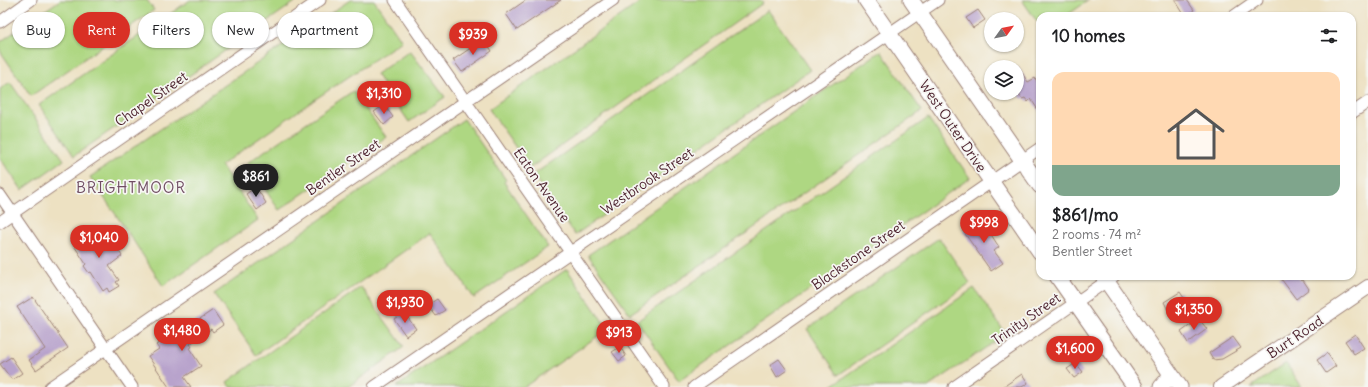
<!DOCTYPE html>
<html lang="en">
<head>
<meta charset="utf-8">
<style>
  body { margin:0; font-family:Delius,sans-serif; background:#f6f6f6; color:#202124; height:100vh; display:flex; flex-direction:column; font-size:15px; white-space:nowrap }
  * { box-sizing:border-box; margin:0 }
  p { font-size:13px; color:#757577 }
  .icon { flex:none; width:22px; height:22px; fill:none; stroke:currentColor; stroke-width:2; stroke-linecap:round; stroke-linejoin:round }
  .map { position:relative; flex:1; overflow:hidden }
  .side { position:absolute; left:1036px; top:12px; width:320px; height:268px; display:flex; flex-direction:column; background:#fff; border-radius:12px; box-shadow:0 1px 3px #0004 }
  .side>* { flex:none }
  .top-card { position:absolute; left:12px; top:12px; width:380px; height:36px; display:flex; gap:8px }
  .needle { width:26px; rotate:57deg }
  .controls { position:absolute; left:984px; top:12px; display:grid; gap:8px }
  .controls a { display:grid; place-items:center; width:40px; height:40px; border-radius:50%; background:#fff; box-shadow:0 1px 3px #0004; font-size:20px }
  .price { position:absolute; translate:-50% -34px; padding:0 9px; border-radius:14px; background:#d93025; color:#fff; font-size:13px; line-height:26px; filter:drop-shadow(0 1px 2px #0008) }
  .price::after { content:''; position:absolute; left:50%; top:24px; width:12px; height:9px; margin-left:-6px; background:inherit; clip-path:polygon(0 0,100% 0,50% 100%) }
  .price.selected { background:#222; color:#fff }
  ul { padding:0; list-style:none }
  li { display:grid; align-content:center; gap:8px; height:212px; padding:0 16px }
  li span { display:grid; place-items:center; height:124px; border-radius:12px; color:#555 }
  li>.icon { margin-inline-start:auto }
  span .icon { width:72px; height:72px; fill:#fffc; stroke-width:1 }
  li b { font-size:17px }
  h2 { display:flex; justify-content:space-between; align-items:center; height:48px; padding:0 16px; font-size:17px }
  .tag { padding:0 14px; border-radius:18px; background:#fff; box-shadow:0 1px 3px #0004; font-size:14px; line-height:36px }
  .tag.selected { background:#d93025; color:#fff }
  .map>svg:first-child { display:block }
  .green { fill:#aed782; stroke:#7c7b56 }
  .building { fill:#b8a3cc }
  .lines { fill:none; stroke-linecap:round; stroke-linejoin:round }
  .minor-casing { stroke:#9c8076; stroke-width:13 }
  .tertiary-casing { stroke:#9c8076; stroke-width:16 }
  .secondary-casing { stroke:#9c8076; stroke-width:17 }
  .minor { stroke:#fff; stroke-width:11 }
  .tertiary { stroke:#fff; stroke-width:14 }
  .secondary { stroke:#fff; stroke-width:15 }
  .labels { text-anchor:middle; stroke-width:3.5; stroke-linejoin:round; paint-order:stroke }
  .street-label { font-size:14px; fill:#4a1f2b; stroke:#f6f6f2 }
  .neighbourhood-label { font-size:15px; letter-spacing:1px; fill:#704d63; stroke:#f6f6f2 }
</style>
</head>
<body>
<div class="map">
<svg width="1368" height="387" viewBox="0 0 1368 387">
  <rect width="100%" height="100%" fill="#f6f6f2"/>
  <filter id="ink" filterUnits="userSpaceOnUse"><feTurbulence type="fractalNoise" baseFrequency=".025" numOctaves="2"/><feDisplacementMap in="SourceGraphic" scale="8" xChannelSelector="R" yChannelSelector="G"/><feConvolveMatrix kernelMatrix="1 2 1 2 8 2 1 2 1" color-interpolation-filters="sRGB"/></filter>
  <filter id="wash" filterUnits="userSpaceOnUse"><feTurbulence type="fractalNoise" baseFrequency=".012" numOctaves="4" result="noise"/><feDisplacementMap in="SourceGraphic" scale="16" xChannelSelector="R" yChannelSelector="G"/><feGaussianBlur stdDeviation="0.9" result="paint"/><feColorMatrix in="noise" values="0 0 0 0 0 0 0 0 0 0 0 0 0 0 0 0 0 1.4 0 .05"/><feComposite in="paint" operator="in"/></filter>
  <g filter="url(#wash)">
    <rect width="100%" height="100%" fill="#ede1c2"/>
    <!-- green -->
    <g class="green">
      <path d="M60,0h87l7,10 -123,86 -31,-45v-9z"/>
      <path d="M190,0h108l-224,156 -35,-51z"/>
      <path d="M350,0h24l28,41 -88,59 -93,65 37,55 -95,66 -36,-55 -37,-54z"/>
      <path d="M643,0h118l2,3 -233,165 -41,-59z"/>
      <path d="M1022,0h67l-23,16h-26v10z"/>
      <path d="M768,10l42,60 -235,165 -42,-60z"/>
      <path d="M410,51l35,46 -36,25 -33,-48z"/>
      <path d="M881,51l41,60 -292,203 -42,-59z"/>
      <path d="M10,82l54,78 -42,30 -22,-32v-69z"/>
      <path d="M353,91l33,46 -107,73 -32,-47z"/>
      <path d="M928,118l42,60 -291,203 -42,-60z"/>
      <path d="M464,119l42,61 -2,2 44,65 -74,51 -44,-65 -174,122 -42,-61z"/>
      <path d="M939,238l31,45 -132,92 -31,-46z"/>
      <path d="M567,269l41,60 -84,58h-128z"/>
      <path d="M361,287l43,60 -56,40h-118l-3,-5z"/>
      <path d="M974,288l32,46 -78,53h-98z"/>
      <path d="M1286,363l16,24h-51z"/>
    </g>
    <g id="blocks">
      <!-- building -->
      <g class="building">
        <path d="M526,0h35l-44,30 -11,-16z"/>
        <path d="M1175,0h12l7,10 -9,6z"/>
        <path d="M978,10l7,10 -12,8 -7,-10z"/>
        <path d="M484,39l8,12 -30,21 -9,-12z"/>
        <path d="M1017,66l11,16 7,-4 5,8v27l-9,-14 -3,3 -3,-4 -3,1 -5,-7z"/>
        <path d="M384,105l9,12 -9,8 -10,-13z"/>
        <path d="M256,187l10,16 -9,7 -11,-16z"/>
        <path d="M981,219l18,28 -5,4 9,12 -12,8 -28,-40z"/>
        <path d="M86,231l7,10 10,-7 10,15 3,-2 6,9 -13,10 10,14 -3,2 3,4 -10,6 -2,-4 -4,3 -12,-19 -2,1 -5,-7 2,-2 -15,-23z"/>
        <path d="M1279,276h19l3,5 2,-1 6,9 -13,10z"/>
        <path d="M1180,292l6,9 -17,11 -5,-10z"/>
        <path d="M33,297l35,51 -32,22 -7,-10 16,-11 -28,-42z"/>
        <path d="M437,299l8,11 -9,6 -8,-11z"/>
        <path d="M213,310l10,15 -10,7 -2,-3 -21,15 2,3 -3,1 12,18 -17,11 7,10h-22l-21,-31 11,-7 -3,-4 9,-6 2,2z"/>
        <path d="M404,312l12,17 -10,7 -12,-17z"/>
        <path d="M1199,319l8,10 -19,14 -7,-11z"/>
        <path d="M1355,334l9,14 -10,6 -9,-13z"/>
        <path d="M1233,337l8,11 -19,11 -9,1 -4,-7z"/>
        <path d="M620,347l6,9 -7,5 -7,-9z"/>
        <path d="M1327,353l9,13 -10,7 -9,-13z"/>
        <path d="M11,357l11,16 -10,7 -12,-16z"/>
        <path d="M779,359l8,11 -10,7 -7,-12z"/>
        <path d="M1076,363l7,9 -9,6 -7,-9z"/>
        <path d="M1022,374l6,9 -6,4h-19z"/>
      </g>
    </g>
  </g>
  <g filter="url(#ink)">
    <use href="#blocks" fill-opacity="0" stroke="#9c8076" stroke-width="1"/>
    <g class="lines">
      <defs>
        <g id="minor">
          <path d="M395,0l269,387"/>
          <path d="M1234,16l23,-16"/>
          <path d="M0,22l31,-22"/>
          <path d="M1352,113l16,-11"/>
          <path d="M0,195l132,192"/>
          <path d="M0,222l320,-222"/>
          <path d="M50,387l563,-387"/>
          <path d="M374,387l564,-387"/>
          <path d="M694,387l346,-239"/>
          <path d="M954,387l160,-111"/>
        </g>
        <path id="tertiary" d="M1221,387l147,-100"/>
        <g id="secondary">
          <path d="M866,0l174,252"/>
          <path d="M911,0l129,186"/>
          <path d="M1057,276l78,111"/>
          <path d="M1103,276l77,111"/>
          <path d="M1161,387l7,-8 2,-6"/>
        </g>
      </defs>
      <!-- minor casing -->
      <use href="#minor" class="minor-casing"/>
      <!-- tertiary casing -->
      <use href="#tertiary" class="tertiary-casing"/>
      <!-- secondary casing -->
      <use href="#secondary" class="secondary-casing"/>
      <!-- minor -->
      <use href="#minor" class="minor"/>
      <!-- tertiary -->
      <use href="#tertiary" class="tertiary"/>
      <!-- secondary -->
      <use href="#secondary" class="secondary"/>
    </g>
  </g>
  <g class="labels">
    <!-- street labels -->
    <g class="street-label">
      <text transform="translate(151 99) rotate(-35)" y="5">Chapel Street</text>
      <text transform="translate(953 126) rotate(56)" y="5">West Outer Drive</text>
      <text transform="translate(343 167) rotate(-35)" y="5">Bentler Street</text>
      <text transform="translate(647 181) rotate(-34)" y="5">Westbrook Street</text>
      <text transform="translate(542 185) rotate(55)" y="5">Eaton Avenue</text>
      <text transform="translate(858 255) rotate(-35)" y="5">Blackstone Street</text>
      <text transform="translate(1026 319) rotate(-35)" y="5">Trinity Street</text>
      <text transform="translate(1295 337) rotate(-34)" y="5">Burt Road</text>
    </g>
    <!-- neighbourhood labels -->
    <g class="neighbourhood-label">
      <text x="131" y="193">BRIGHTMOOR</text>
    </g>
  </g>
</svg>
<div class="controls">
<a><svg class="needle" viewBox="-14 -14 28 28"><path d="M0-13l5 13h-10z" fill="#e53935"/><path d="M0 13l5-13h-10z" fill="#757577"/></svg></a>
<a><svg class="icon" aria-label="layers" viewBox="0 0 24 24"><path d="M12 4l9 5-9 5-9-5zM3 14l9 5 9-5"/></svg></a>
</div>
<b class="price" style="left:473px;top:56px">$939</b>
<b class="price" style="left:384px;top:115px">$1,310</b>
<b class="price selected" style="left:256px;top:198px">$861</b>
<b class="price" style="left:984px;top:244px">$998</b>
<b class="price" style="left:99px;top:259px">$1,040</b>
<b class="price" style="left:405px;top:324px">$1,930</b>
<b class="price" style="left:1194px;top:331px">$1,350</b>
<b class="price" style="left:182px;top:352px">$1,480</b>
<b class="price" style="left:619px;top:354px">$913</b>
<b class="price" style="left:1075px;top:370px">$1,600</b>
<div class="top-card">
<a class="tag">Buy</a>
<a class="tag selected">Rent</a>
<a class="tag">Filters</a>
<a class="tag">New</a>
<a class="tag">Apartment</a>
</div>
<section class="side">
<h2>10 homes<svg class="icon" aria-label="filters" viewBox="0 0 24 24"><path d="M4 7h16M4 17h16"/><circle cx="9" cy="7" r="2"/><circle cx="15" cy="17" r="2"/></svg></h2>
<ul>
<li><span style="background:linear-gradient(#ffd9b3 75%,#7fa58c 0)"><svg class="icon" aria-label="home" viewBox="0 0 24 24"><path d="M3 11l9-7 9 7M6 9v11h12V9"/></svg></span><div><b>$861/mo</b><p>2 rooms · 74 m²</p><p>Bentler Street</p></div></li>
</ul>
</section>
</div>
</body>
</html>
